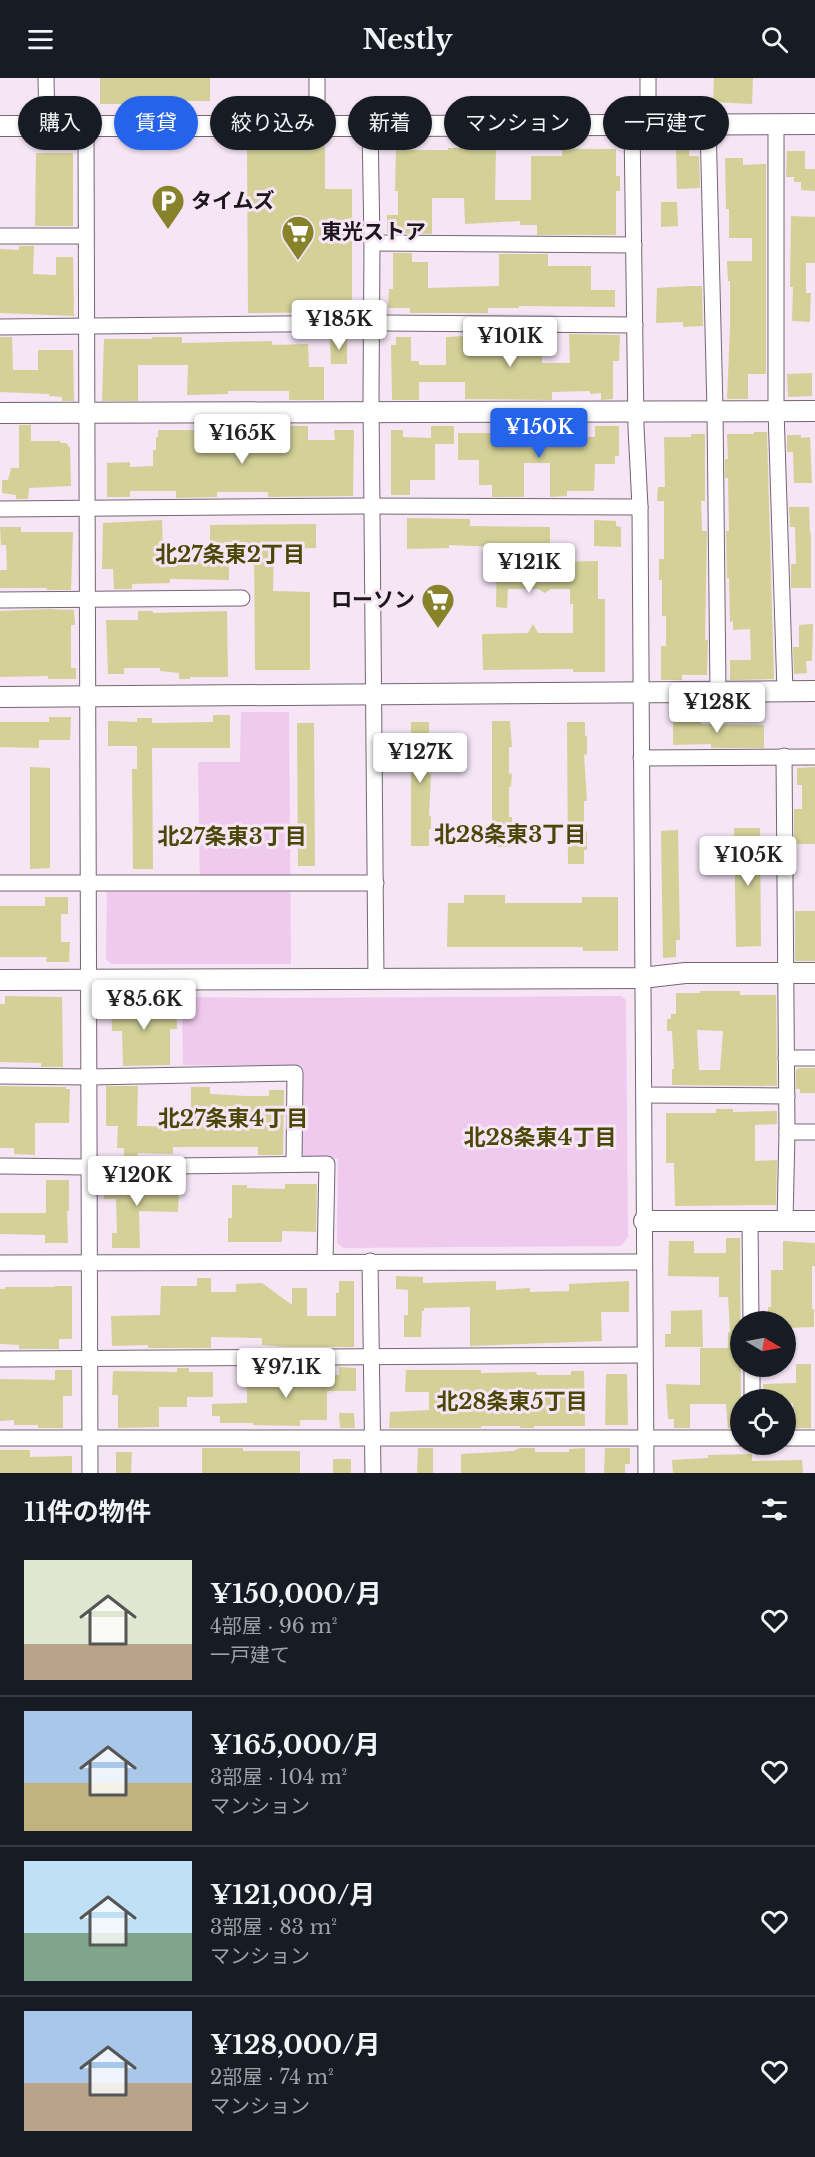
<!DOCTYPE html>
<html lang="ja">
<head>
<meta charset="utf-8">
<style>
  body { margin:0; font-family:"Libre Baskerville","Noto Sans JP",serif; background:#20242c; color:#f1f3f6; height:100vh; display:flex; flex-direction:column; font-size:22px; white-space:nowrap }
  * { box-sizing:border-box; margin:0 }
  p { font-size:20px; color:#9ea1a6 }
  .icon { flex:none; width:33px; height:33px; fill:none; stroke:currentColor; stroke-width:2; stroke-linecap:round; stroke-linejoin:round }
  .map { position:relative; height:1395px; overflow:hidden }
  .sheet { display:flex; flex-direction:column; background:#171b24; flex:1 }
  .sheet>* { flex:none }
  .banner { position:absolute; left:18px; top:18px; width:780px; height:54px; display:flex; gap:12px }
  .needle { width:39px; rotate:100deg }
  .buttons { position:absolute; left:730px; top:1233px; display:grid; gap:12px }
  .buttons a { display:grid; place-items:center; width:66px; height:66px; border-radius:50%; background:#171b24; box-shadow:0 2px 4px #0004; font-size:30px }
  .price { position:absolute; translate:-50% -51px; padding:0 14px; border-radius:6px; background:#fff; color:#222; font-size:20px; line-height:39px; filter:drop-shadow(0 2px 3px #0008) }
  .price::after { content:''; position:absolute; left:50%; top:36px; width:18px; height:14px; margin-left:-9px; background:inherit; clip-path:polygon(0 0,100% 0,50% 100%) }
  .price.active { background:#2563eb; color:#fff }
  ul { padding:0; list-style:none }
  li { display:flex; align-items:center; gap:18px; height:150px; padding:0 24px }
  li+li { border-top:2px solid #363941 }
  li span { display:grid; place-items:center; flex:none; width:168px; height:120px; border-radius:0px; color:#555 }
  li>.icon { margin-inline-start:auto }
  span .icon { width:72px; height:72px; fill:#fffc; stroke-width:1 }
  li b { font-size:26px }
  h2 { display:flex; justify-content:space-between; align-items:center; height:72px; padding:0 24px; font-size:26px }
  .pill { padding:0 21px; border-radius:27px; background:#171b24; box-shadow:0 2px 4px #0004; font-size:21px; line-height:54px }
  .pill.active { background:#2563eb; color:#fff }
  header { display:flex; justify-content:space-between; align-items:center; height:78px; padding:0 24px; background:#171b24; font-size:27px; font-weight:800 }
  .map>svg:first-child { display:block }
  .green { fill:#f0c9ef }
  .building { fill:#d3d198; fill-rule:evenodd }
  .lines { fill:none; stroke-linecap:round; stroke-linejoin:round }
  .minor-casing { stroke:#746673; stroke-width:17 }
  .tertiary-casing { stroke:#746673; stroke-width:22 }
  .minor { stroke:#fff; stroke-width:15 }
  .tertiary { stroke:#fff; stroke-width:20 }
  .labels { text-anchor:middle; stroke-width:6; stroke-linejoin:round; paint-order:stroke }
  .poi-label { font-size:21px; font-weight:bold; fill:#1d171c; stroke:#f5e5f5; text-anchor:start }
  .neighbourhood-label { font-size:22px; font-weight:bold; fill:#4b4706; stroke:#f5e5f5 }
</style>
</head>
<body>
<header><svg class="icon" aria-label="menu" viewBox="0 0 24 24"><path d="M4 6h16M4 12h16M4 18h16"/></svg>Nestly<svg class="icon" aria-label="search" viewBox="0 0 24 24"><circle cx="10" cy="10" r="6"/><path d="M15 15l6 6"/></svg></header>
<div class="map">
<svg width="815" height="1395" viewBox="0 0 815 1395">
  <rect width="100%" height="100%" fill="#f5e5f5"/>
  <!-- green -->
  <g class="green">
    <path d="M241,634h48l2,252h-180l-5,-5 1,-67h93l-2,-130h42z"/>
    <path d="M621,918l5,4 2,237 -7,9 -278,2 -6,-5 1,-84 -31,1 -6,-7 1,-87 -119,-1 -1,-68 101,1z"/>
  </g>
  <!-- building -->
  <g class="building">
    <path d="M100,0h110v23h-55v3h-55z"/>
    <path d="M714,0h39l-1,26 -39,-2z"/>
    <path d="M247,68h78v43h27v123l-104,1z"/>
    <path d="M448,70h48l-1,52h36v-44h31v-7h54v27h4v15h-4v44h-79v-10h-17v-4l-55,3 -1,-26h-32v36l-45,-1v-18h11v-24h-3l1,-41h52z"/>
    <path d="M676,71h13v7h10l1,32 -23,1z"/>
    <path d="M787,73h18v18h10v22l-14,-1v-8h-7v-5h-8z"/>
    <path d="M36,75h37v73h-38z"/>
    <path d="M725,80h18v7l23,-1v210h-18v25h-21l3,-71v-47h-2l-1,-20h25v-23h-23v-29h-3z"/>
    <path d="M661,124h16l1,24 -17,1z"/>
    <path d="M791,138l24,1v46h-9v30h5l-1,29 -18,-1 1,-34h-3z"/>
    <path d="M19,168h15l-1,28 23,1v-18h17l1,59 -74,-3v-64l19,1z"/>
    <path d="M393,175h19v9h16v26l71,-2v-32h49v12h43v24h24v17l-96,-1v2h-31v5h-78v-5h-22l1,-19h4z"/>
    <path d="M688,208h14l1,40 -20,1v-5l-27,1 1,-35z"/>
    <path d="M541,256l1,29h28l-1,-29 51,1 -1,26h-6v38l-12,1v-7l-11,1v-3l-38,1v8l-87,-1v-17h-46v18h-27l-1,-55h5v-8h15v24h8v4h27v-28l17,-1v4h33v-3h31v-2z"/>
    <path d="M0,259h12l1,33h25v-20h35l1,51h-12v-4l-13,-1v-2l-49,-2z"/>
    <path d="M152,259h30v6l90,-2v4l36,-1 1,23h15v33h-35v-9h-61v3l-41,1 1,-30h-50v36h-36l2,-62h48z"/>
    <path d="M330,260h17v26h-16z"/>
    <path d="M812,295v23l-24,1 -1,-23z"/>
    <path d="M19,347h12v16h29l1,2h5l4,5 1,38 -42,2 -1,11h-12v-4l-14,-2v-13h6l3,-12h8z"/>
    <path d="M288,348h20v14h27l-1,-10h20l-1,66 -85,1v-5h-51v5l-41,1v-7h-46v6h-23v-34l23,-1v5l23,-1v-16h3v-13h2v-7h47v6l48,-1v-5h35z"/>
    <path d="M431,348h23v18h-19v36h-25v15h-19v-65h12v7l28,1z"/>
    <path d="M595,348h24v30h-4v8h-20l-1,27h-27v5l-17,1v-34h-26v34h-32v-12h-13v-25h-21v-27h37v-5h13v9l47,-1 40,1z"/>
    <path d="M754,354h13l7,247 -44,1v-20h21l-1,-31 -17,1v-9l-3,1 -1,-44h-2l-1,-47h3l-1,-53h-3v-19h3l-1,-25h27z"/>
    <path d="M691,356h14v67h-4l1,30h5l-2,109h3l-1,35h-25v5h-21v-34h5v-30h-4v-36h-3v-21h5v-58h-7l1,-14h7l-1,-50h27z"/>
    <path d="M787,357h14v3l9,-1 2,46h-18l-1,-31h-6z"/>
    <path d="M789,429h20l1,26h1v55h-20v-24h5l-1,-37h-5z"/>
    <path d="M407,440l63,1v7l80,1v35l48,-1v38h7v73h-32v-3l-90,1 -1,-36 46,-1 5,-9 5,9h35v-29h-3v-15h-19l-6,4 -7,-4h-30l-1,19 -11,-1 1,-60 -48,-2v3l-42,1z"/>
    <path d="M162,442l1,33h7v2l40,2v-32l106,-1v24l-42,1 -1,42 37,1v78h-55l-1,-120h-25v30l-59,-1v4l-38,1v5h-18l-1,-20h-11l1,-46z"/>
    <path d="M594,442l22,1v5l5,1v20l-27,-1z"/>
    <path d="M0,449h21v5h52l-2,58h-24v-2h-47v-18h7l-1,-25h-5z"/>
    <path d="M48,531l26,1 1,15h-4v43h5v11h-28v-3l-48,1v-66z"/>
    <path d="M138,533h15v2l74,-2 1,66h-38v2h-11v-6l-19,-2v-3h-36v6h-16l-2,-54h32z"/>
    <path d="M813,546l-1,37h-6l1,12 -13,1 -1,-27h6v-22z"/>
    <path d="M684,636h16l1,10 63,1v23h-53v-4l-38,1v-25h11z"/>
    <path d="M213,637h17v33h-78l1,121h-20l-1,-100h5v-23h-29v-25l29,1v-4h15v5l61,-1z"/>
    <path d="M49,639h22l-1,23h-31v8l-39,-1v-25h49z"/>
    <path d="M492,643h18l2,26h-3v27l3,-1 -1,14h-2v30h3v12h-3l1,18h-18z"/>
    <path d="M411,644h18v12h3v14h-3v26h2l-2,42h2v13h-2v17h-18z"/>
    <path d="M567,644h18v14h2v18l-3,1 3,46h-3v30h3v19h-3v14h-16z"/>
    <path d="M297,645h17l1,143h-17z"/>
    <path d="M30,689l20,1v100l-20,1z"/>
    <path d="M815,689v77h-21v-35h8v-24h-5v-17z"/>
    <path d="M734,750h26l1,118 -25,1z"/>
    <path d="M678,752l2,110h-4v17l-13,1 -2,-127z"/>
    <path d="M464,817h41v8h77v-6h36v54h-35v-4h-136l1,-44h16z"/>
    <path d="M45,819h23v17h-7v28h9l-1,20h-23l1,-5h-47v-51h45z"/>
    <rect x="795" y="833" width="20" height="50"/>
    <path d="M700,913h40v4h36l1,91 -105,-1v-16h2l-2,-38h-5v-12h4v-5h5v-21h24zM697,952l26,1 -3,39h-21z"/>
    <path d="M5,918l57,1 1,70h-22v-4l-41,-1v-58h5z"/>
    <path d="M135,919v9l41,-1 1,24h-7v36l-47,1 -1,-35h-10l-1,-33z"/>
    <path d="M800,990h15v25h-15v-4h-4v-20z"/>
    <path d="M0,1008l66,1v2h4l-1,34h-34v32l-21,-1v-6h-14z"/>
    <path d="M106,1008h32l-1,40 54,1v-40h19v7l36,2h23v-6h15l-1,65h-25v-8h-85v7l-35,-1 -1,4h-13v-9h-7l1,-22h-12z"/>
    <path d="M716,1031h17v3l44,-1v13l-22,1v36l22,-1 -1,45 -101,1 -1,-43h-8v-50h50z"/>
    <path d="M120,1098h17v11h42l-1,25 -39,-1 1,37h-28v-15h5l-1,-34h-12v-19h16z"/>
    <path d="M46,1102h23v31h-2l1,32h-23v-8l-45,-1v-21h46z"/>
    <path d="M285,1106h32l-1,48 -34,-1v11h-54v-24h4v-33h15v3l38,1z"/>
    <path d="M726,1160h14l1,190h-13l-2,-24h-36v24h-16v-9h-6l-2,-35 34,1v-37h28v-16h2l-2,-35h-9v-20l-51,-1 1,-35h25v12h32z"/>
    <path d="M783,1163l32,2v23h-3v43h2v18l-28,1v-6h-18v-15h3v-37h12z"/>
    <path d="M396,1198l27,1v6l73,-2v9l34,-2v4l39,-1v-7l60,-3v31h-28l1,29 -132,5v-39l-46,1v3h-2l-1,26h-17v-22h4v-25l-12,-1z"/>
    <path d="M197,1200h14v14h25v-8l26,-1 30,22v-17h15v28h29v-23h3v-12h15v66h-69l-23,-2v-7l-51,-1v11h-63v-3l-36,1 -1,-30 49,-1 1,-29h36z"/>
    <path d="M55,1208h17v53h-13v10h-40v-4l-19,-1v-55h5v-2h50z"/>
    <path d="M702,1232l1,37h-38v-13h6v-23z"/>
    <path d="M796,1286h15v64h-18v-25h-5v-3h-24l-1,-16 33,-1z"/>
    <path d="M339,1289l17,1v23h-29v29h-27v6l-47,-1v-2h-33v-7h-8v-12l35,-1v-31h22v5h46v-3l24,1z"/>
    <path d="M177,1290h12v4h24v25h-26v10h-28v20l-41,1v-33h-6l1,-24 64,1z"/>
    <path d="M55,1292h17v26h-9v32h-25v-3h-24v-5l-14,1v-42l55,1z"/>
    <path d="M406,1292h75v3l55,-1 1,3h34v-4h13l1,55h-51v2h-14v-2h-39v2h-92l1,-16 39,-2v-18h-24z"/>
    <path d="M606,1296h21l1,51h-23z"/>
    <path d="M339,1335h15l1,15h-15z"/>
    <path d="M202,1370h41v3h57v22h-98z"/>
    <path d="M418,1370h15v25h-16z"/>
    <path d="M520,1370h15v4h34v-3l16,-1v25h-124v-19l52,-3z"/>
    <path d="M605,1370h25v16h-5v9h-21z"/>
    <path d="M0,1372h30v7l42,-1v17h-72z"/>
    <path d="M116,1374h16l-1,21h-15z"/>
    <path d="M752,1376v7l50,-1 1,13h-130l-1,-13 36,-2v-3z"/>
    <rect x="333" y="1381" width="18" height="14"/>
  </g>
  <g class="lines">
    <defs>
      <g id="minor">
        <path d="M46,0l1,47"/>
        <path d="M317,0v47"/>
        <path d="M708,45l7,287 3,282"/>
        <path d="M632,46l4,303 4,80 6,966"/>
        <path d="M648,46v-46"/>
        <path d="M776,46v286l9,281"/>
        <path d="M370,47l2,118 -1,155 5,581"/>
        <path d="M86,49l4,1346"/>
        <path d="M0,158h86"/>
        <path d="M372,165l262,2"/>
        <path d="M0,249l382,-4 253,2"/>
        <path d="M0,431l358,-3 282,1"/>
        <path d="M0,522l242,-2"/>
        <path d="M784,678l3,376 -2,89"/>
        <path d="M641,680l174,-1"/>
        <path d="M0,805h376"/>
        <path d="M786,980h29"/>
        <path d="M0,998l89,1 206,-4 -1,90"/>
        <path d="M645,1017l142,1"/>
        <path d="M787,1054h28"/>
        <path d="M0,1088l89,1 238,-3 -2,98"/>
        <path d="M750,1143l1,101"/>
        <path d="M370,1183l3,212"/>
        <path d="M0,1185l644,-1"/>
        <path d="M0,1281l644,-4"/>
        <path d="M752,1288v34"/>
        <path d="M0,1360h741"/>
        <path d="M786,1360h29"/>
      </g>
      <g id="tertiary">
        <path d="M0,48h396l419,-2"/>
        <path d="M0,335l815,-2"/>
        <path d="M0,619l815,-6"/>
        <path d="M0,902l642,-2 43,-5h130"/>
        <path d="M644,1143h171"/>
      </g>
    </defs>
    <!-- minor casing -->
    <use href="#minor" class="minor-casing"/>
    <!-- tertiary casing -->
    <use href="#tertiary" class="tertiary-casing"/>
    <!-- minor -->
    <use href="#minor" class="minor"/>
    <!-- tertiary -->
    <use href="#tertiary" class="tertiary"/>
  </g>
  <!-- icons -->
  <defs>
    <symbol id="parking-pin" viewBox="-11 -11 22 30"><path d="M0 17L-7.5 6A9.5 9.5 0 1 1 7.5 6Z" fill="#88822b" stroke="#f5e5f5"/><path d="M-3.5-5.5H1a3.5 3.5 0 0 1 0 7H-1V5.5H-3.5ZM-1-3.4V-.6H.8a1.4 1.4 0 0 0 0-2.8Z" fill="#fff"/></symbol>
    <symbol id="supermarket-pin" viewBox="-11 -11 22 30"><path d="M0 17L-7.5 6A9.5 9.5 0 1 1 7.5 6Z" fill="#88822b" stroke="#f5e5f5"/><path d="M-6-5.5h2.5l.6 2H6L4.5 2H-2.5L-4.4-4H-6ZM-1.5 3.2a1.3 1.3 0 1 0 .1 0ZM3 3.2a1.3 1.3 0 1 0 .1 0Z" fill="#fff"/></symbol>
  </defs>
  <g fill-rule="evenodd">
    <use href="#parking-pin" x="149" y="104" width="38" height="52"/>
    <use href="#supermarket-pin" x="279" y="135" width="38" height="52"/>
    <use href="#supermarket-pin" x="419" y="503" width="38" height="52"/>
  </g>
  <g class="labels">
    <!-- poi labels -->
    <g class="poi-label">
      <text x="191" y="130">タイムズ</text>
      <text x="321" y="161">東光ストア</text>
      <text x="415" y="529" text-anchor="end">ローソン</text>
    </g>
    <!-- neighbourhood labels -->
    <g class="neighbourhood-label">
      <text x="230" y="484">北27条東2丁目</text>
      <text x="510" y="764">北28条東3丁目</text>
      <text x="232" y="766">北27条東3丁目</text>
      <text x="233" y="1048">北27条東4丁目</text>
      <text x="540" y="1067">北28条東4丁目</text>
      <text x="512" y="1331">北28条東5丁目</text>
    </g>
  </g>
</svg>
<div class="buttons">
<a><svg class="needle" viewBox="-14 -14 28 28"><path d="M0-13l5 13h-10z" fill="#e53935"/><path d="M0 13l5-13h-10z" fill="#9ea1a6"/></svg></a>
<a><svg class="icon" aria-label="locate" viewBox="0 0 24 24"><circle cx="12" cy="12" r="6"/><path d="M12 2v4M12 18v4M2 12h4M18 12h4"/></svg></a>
</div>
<b class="price" style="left:339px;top:273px">¥185K</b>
<b class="price" style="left:510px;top:290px">¥101K</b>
<b class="price active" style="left:539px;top:381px">¥150K</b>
<b class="price" style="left:242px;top:387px">¥165K</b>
<b class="price" style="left:529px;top:516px">¥121K</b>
<b class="price" style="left:717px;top:656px">¥128K</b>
<b class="price" style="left:420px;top:706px">¥127K</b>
<b class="price" style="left:748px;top:809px">¥105K</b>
<b class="price" style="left:144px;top:953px">¥85.6K</b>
<b class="price" style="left:137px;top:1129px">¥120K</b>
<b class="price" style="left:286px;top:1321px">¥97.1K</b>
<div class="banner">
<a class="pill">購入</a>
<a class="pill active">賃貸</a>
<a class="pill">絞り込み</a>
<a class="pill">新着</a>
<a class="pill">マンション</a>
<a class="pill">一戸建て</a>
</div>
</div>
<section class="sheet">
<h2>11件の物件<svg class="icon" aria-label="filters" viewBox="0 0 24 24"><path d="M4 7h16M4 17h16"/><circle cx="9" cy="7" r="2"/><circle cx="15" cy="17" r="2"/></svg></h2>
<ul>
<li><span style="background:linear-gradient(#dfe7d0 70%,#b9a48a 0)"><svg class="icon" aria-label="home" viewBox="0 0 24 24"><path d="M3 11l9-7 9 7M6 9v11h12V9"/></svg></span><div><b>¥150,000/月</b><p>4部屋 · 96 m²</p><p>一戸建て</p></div><svg class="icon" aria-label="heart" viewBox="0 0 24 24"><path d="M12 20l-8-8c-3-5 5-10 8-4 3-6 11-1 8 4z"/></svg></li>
<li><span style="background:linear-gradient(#a9c7e8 60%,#c2b280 0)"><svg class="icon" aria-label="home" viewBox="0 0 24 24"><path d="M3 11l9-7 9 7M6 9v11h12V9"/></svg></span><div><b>¥165,000/月</b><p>3部屋 · 104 m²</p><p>マンション</p></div><svg class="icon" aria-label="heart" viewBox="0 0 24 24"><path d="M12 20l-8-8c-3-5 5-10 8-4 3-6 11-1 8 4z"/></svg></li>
<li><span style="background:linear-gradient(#bfe0f5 60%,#7fa58c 0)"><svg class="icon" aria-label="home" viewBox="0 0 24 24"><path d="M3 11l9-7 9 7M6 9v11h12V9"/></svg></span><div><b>¥121,000/月</b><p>3部屋 · 83 m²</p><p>マンション</p></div><svg class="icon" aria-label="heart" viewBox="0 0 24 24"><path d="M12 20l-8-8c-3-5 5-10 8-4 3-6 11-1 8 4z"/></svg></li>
<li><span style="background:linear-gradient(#a9c7e8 60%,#b9a48a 0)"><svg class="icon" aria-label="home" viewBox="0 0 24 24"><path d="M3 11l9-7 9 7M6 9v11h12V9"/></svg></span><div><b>¥128,000/月</b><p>2部屋 · 74 m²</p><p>マンション</p></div><svg class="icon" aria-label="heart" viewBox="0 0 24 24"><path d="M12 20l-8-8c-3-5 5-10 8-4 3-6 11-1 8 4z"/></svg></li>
</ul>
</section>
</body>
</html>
